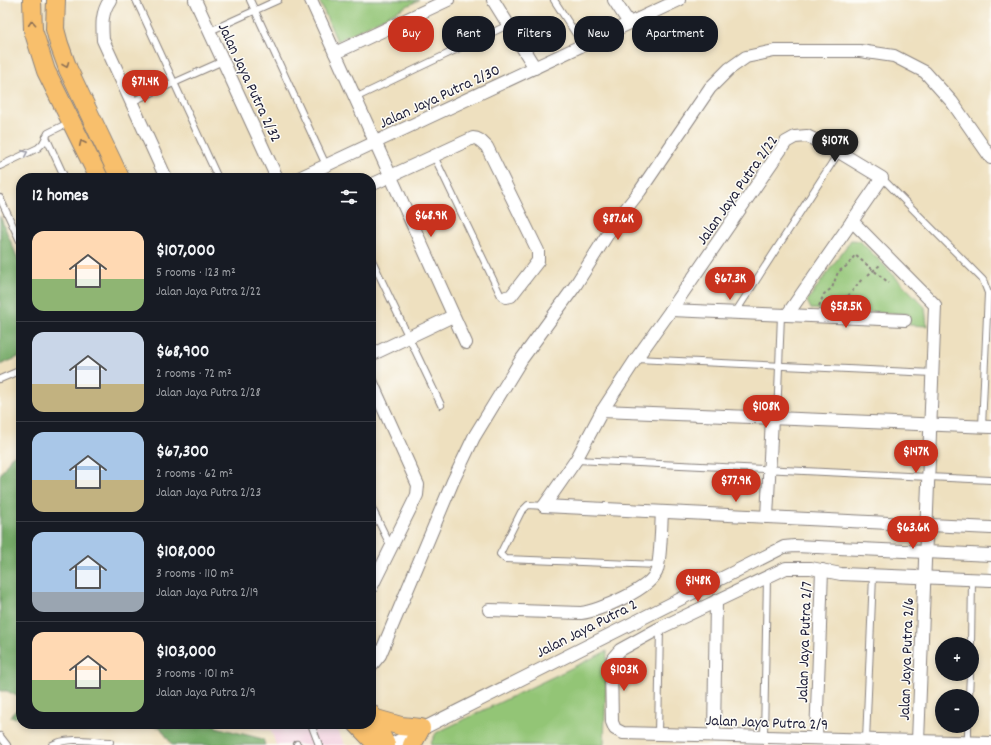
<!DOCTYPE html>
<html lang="en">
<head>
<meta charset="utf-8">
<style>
  body { margin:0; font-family:Dekko,sans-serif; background:#20242c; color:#f1f3f6; height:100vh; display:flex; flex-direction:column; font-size:15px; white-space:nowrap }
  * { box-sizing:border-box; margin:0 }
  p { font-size:13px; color:#9ea1a6 }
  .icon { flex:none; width:22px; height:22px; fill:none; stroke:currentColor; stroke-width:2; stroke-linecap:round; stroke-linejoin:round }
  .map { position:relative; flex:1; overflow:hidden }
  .panel { position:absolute; left:16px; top:173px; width:360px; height:556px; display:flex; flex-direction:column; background:#171b24; border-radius:16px; box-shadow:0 2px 6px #0003 }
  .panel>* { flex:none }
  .top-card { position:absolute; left:388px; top:16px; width:380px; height:36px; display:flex; gap:8px }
  .fabs { position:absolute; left:935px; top:637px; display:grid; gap:8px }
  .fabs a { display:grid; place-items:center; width:44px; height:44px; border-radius:50%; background:#171b24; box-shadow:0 2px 6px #0003; font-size:20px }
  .price { position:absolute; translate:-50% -34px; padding:0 9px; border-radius:14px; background:#c8321e; color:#fff; font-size:13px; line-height:26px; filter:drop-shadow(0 1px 2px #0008) }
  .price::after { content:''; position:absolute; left:50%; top:24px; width:12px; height:9px; margin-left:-6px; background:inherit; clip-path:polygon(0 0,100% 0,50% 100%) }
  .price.selected { background:#222; color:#fff }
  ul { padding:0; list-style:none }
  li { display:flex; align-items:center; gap:12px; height:100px; padding:0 16px }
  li+li { border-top:1px solid #363941 }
  li span { display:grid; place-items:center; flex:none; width:112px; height:80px; border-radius:12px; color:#555 }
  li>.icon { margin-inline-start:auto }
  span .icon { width:48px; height:48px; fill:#fffc; stroke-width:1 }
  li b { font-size:17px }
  h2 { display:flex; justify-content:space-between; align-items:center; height:48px; padding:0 16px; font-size:17px }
  .tag { padding:0 14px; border-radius:16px; background:#171b24; box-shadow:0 2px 6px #0003; font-size:14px; line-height:36px }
  .tag.selected { background:#c8321e; color:#fff }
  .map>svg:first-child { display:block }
  .built { fill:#f3cfdf }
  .green { fill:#93c576; stroke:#5a7458 }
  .forest { fill:#76aa67; stroke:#4c6651 }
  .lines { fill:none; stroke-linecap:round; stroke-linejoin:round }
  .lane-casing { stroke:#88817d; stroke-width:8 }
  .street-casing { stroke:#88817d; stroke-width:14 }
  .primary-casing { stroke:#88817d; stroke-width:20 }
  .path { stroke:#88817d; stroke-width:2; stroke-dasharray:3 3; stroke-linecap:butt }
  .lane { stroke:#fff; stroke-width:6 }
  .street { stroke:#fff; stroke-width:12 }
  .primary { stroke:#f8bf6c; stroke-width:18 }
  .oneway { stroke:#8d7054 }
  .oneway2 { stroke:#9c9ca7 }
  .labels { text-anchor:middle; stroke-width:3; stroke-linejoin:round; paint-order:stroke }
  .street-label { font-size:16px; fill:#22223b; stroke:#fdfcf7 }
</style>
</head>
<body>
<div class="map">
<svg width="991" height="745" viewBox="0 0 991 745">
  <rect width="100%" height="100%" fill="#fdfcf7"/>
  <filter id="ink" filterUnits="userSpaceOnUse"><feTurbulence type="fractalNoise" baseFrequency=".025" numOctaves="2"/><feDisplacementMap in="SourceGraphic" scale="8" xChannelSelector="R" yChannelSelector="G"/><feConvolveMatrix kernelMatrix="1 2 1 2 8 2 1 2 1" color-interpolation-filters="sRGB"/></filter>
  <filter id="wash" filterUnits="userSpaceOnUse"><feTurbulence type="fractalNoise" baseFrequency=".012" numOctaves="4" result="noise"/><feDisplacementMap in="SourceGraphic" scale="16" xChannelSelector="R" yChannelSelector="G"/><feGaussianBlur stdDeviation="0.9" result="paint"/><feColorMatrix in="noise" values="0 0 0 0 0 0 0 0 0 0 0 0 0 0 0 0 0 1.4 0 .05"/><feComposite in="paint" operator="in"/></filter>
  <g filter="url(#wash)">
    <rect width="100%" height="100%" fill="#eee0bf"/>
    <!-- built -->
    <path class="built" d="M238,724h97l10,21h-69l-5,-15z"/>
    <!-- green -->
    <g class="green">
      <path d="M319,0h100l-82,41z"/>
      <path d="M851,240l9,1 65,66 2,19 -18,-1v-11l-98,-5 -4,-8z"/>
      <path d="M607,651l-3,94h-174l6,-12z"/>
    </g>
    <!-- forest -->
    <g class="forest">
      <path d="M0,216l21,50v90l-21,9z"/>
      <path d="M21,451v247l-14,-7h-7v-216l11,-18z"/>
      <path d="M21,705v13l-12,-1z"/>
      <path d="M116,724h99l1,3 47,12 2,6h-93l-12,-18z"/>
    </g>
  </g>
  <g filter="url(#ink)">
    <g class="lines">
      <defs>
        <g id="lane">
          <path d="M136,0l82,178"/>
          <path d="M250,0l76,165"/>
          <path d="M554,0l29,45"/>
          <path d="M210,31l68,-31"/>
          <path d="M355,98l153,-73"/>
          <path d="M131,102l92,-41"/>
          <path d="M46,137l19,41"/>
          <path d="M434,156l67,140 5,1"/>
          <path d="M0,166l38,-18 5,-5 5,-10 22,-11"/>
          <path d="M882,178l101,102 5,13 -6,134"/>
          <path d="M0,198l21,45"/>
          <path d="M371,258l70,147"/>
          <path d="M735,313l104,-161"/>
          <path d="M636,359l297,14"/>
          <path d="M0,379l21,-9"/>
          <path d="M777,418l4,-103"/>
          <path d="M576,460l415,20"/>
          <path d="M371,506l20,41"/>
          <path d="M544,506l-16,-1 -7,7 -21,42 5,5 153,6"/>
          <path d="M971,644l1,-64"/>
          <path d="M969,696l1,-22"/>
          <path d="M311,724l8,21"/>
          <path d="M658,734l2,-106"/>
          <path d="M0,736l7,9"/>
          <path d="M764,737l3,-160"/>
          <path d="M866,740l7,-164"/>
          <path d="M968,742v-16"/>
          <path d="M297,744l1,1"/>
          <path d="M52,745c16,-9 40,-3 58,-3"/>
        </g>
        <g id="street">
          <path d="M110,0c-9,13 -8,25 -7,40l63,138"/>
          <path d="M195,0l82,178"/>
          <path d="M311,0l155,343"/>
          <path d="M493,0l42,68"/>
          <path d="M614,0l15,23"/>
          <path d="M335,53l113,-53"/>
          <path d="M299,178l380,-178"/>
          <path d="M371,185l102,-47c6,0 9,4 14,9l51,104v10l-27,35 -5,1"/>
          <path d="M852,221l83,84 -17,436"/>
          <path d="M671,310l234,10"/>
          <path d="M371,355l82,-39"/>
          <path d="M371,381l47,104 -1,10 -46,93"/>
          <path d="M602,411l389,16"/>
          <path d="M544,506l32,-46 26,-49 34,-52 35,-49 115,-168 9,-5 12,-1 32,16 43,26 -95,137"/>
          <path d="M544,506l447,22"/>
          <path d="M767,517l5,-99"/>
          <path d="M991,580l-150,-6 -30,-6h-25l-126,60 -40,22 -7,8 -2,7 1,57 3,7 8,4 368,10"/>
          <path d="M489,610l92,3c17,-2 71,-24 76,-43 4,-13 4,-43 5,-58"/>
          <path d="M371,666l9,-11 73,-174 21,-44 47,-77 54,-74 39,-62 26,-33 70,-103 19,-19 17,-12 28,-6h86l34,5 31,16 27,30 39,56"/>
          <path d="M714,735l2,-134"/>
          <path d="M816,738l6,-168"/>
          <path d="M390,745l394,-198 11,-1 196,9"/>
        </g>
        <g id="primary">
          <path d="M32,0l1,30 13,41 53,107"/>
          <path d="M56,0l-1,29 4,15 9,25 52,109"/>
          <path d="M371,714l15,31"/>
          <path d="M373,718l28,8 20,2 -9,17"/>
          <path d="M357,724l20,21"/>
        </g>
      </defs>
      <!-- lane casing -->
      <use href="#lane" class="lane-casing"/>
      <!-- street casing -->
      <use href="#street" class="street-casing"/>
      <!-- primary casing -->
      <use href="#primary" class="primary-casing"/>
      <!-- path -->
      <g class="path">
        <path d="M868,275l12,-10"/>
        <path d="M848,296l14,-17"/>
        <path d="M823,305l5,-5 20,-4 8,6 16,4"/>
        <path d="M819,306l5,-12 8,-6 6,-16 10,-7 7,-10 34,28"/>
      </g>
      <!-- lane -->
      <use href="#lane" class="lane"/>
      <!-- street -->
      <use href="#street" class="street"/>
      <!-- primary -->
      <use href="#primary" class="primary"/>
    </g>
    <!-- one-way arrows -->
    <defs><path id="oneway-chevron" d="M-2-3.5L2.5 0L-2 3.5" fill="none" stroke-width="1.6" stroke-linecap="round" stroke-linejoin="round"/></defs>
    <g class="oneway">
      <use href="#oneway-chevron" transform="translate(32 23) rotate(-94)"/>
      <use href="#oneway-chevron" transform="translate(66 65) rotate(68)"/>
      <use href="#oneway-chevron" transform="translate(82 143) rotate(-115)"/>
    </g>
    <use class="oneway2" href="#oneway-chevron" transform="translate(25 153) rotate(-24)"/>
  </g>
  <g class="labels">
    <!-- street labels -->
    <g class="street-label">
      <text transform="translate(251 82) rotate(65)" y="6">Jalan Jaya Putra 2/32</text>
      <text transform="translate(439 95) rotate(-25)" y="6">Jalan Jaya Putra 2/30</text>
      <text transform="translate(736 189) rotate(-55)" y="6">Jalan Jaya Putra 2/22</text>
      <text transform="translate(586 627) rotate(-27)" y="6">Jalan Jaya Putra 2</text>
      <text transform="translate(803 642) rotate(-88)" y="6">Jalan Jaya Putra 2/7</text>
      <text transform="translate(905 659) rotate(-88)" y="6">Jalan Jaya Putra 2/6</text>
      <text transform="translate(767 721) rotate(2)" y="6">Jalan Jaya Putra 2/9</text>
    </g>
  </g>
</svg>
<div class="fabs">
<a>+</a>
<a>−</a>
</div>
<b class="price" style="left:145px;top:104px">$71.4K</b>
<b class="price selected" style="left:835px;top:163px">$107K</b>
<b class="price" style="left:431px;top:238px">$68.9K</b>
<b class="price" style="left:618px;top:241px">$87.6K</b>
<b class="price" style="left:730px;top:301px">$67.3K</b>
<b class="price" style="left:846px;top:329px">$58.5K</b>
<b class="price" style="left:766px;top:429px">$108K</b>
<b class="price" style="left:916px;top:474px">$147K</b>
<b class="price" style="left:736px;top:503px">$77.9K</b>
<b class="price" style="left:913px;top:550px">$63.6K</b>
<b class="price" style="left:698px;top:603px">$148K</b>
<b class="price" style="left:624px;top:692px">$103K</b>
<div class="top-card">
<a class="tag selected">Buy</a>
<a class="tag">Rent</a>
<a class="tag">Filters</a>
<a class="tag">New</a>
<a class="tag">Apartment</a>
</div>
<section class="panel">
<h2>12 homes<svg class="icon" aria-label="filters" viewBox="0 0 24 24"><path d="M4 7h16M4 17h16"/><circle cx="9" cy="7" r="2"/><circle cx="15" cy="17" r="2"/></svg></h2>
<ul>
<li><span style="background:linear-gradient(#ffd9b3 60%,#8fb573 0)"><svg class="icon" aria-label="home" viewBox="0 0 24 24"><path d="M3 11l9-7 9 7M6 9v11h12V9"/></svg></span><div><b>$107,000</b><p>5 rooms · 123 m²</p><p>Jalan Jaya Putra 2/22</p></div></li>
<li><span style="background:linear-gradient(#c9d6e8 65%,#c2b280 0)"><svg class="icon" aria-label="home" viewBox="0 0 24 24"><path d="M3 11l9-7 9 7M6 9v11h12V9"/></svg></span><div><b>$68,900</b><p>2 rooms · 72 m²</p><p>Jalan Jaya Putra 2/28</p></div></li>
<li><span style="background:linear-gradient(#a9c7e8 60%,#c2b280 0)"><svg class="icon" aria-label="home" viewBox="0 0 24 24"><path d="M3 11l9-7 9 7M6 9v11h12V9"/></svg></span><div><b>$67,300</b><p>2 rooms · 62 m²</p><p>Jalan Jaya Putra 2/23</p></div></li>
<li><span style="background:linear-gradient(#a9c7e8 75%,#9aa5b1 0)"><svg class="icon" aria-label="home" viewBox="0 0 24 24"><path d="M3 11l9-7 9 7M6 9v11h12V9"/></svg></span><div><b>$108,000</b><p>3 rooms · 110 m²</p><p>Jalan Jaya Putra 2/19</p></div></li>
<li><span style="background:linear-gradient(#ffd9b3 60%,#8fb573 0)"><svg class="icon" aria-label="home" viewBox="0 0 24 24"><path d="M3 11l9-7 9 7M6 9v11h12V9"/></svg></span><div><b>$103,000</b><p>3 rooms · 101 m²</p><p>Jalan Jaya Putra 2/9</p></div></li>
</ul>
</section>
</div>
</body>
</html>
